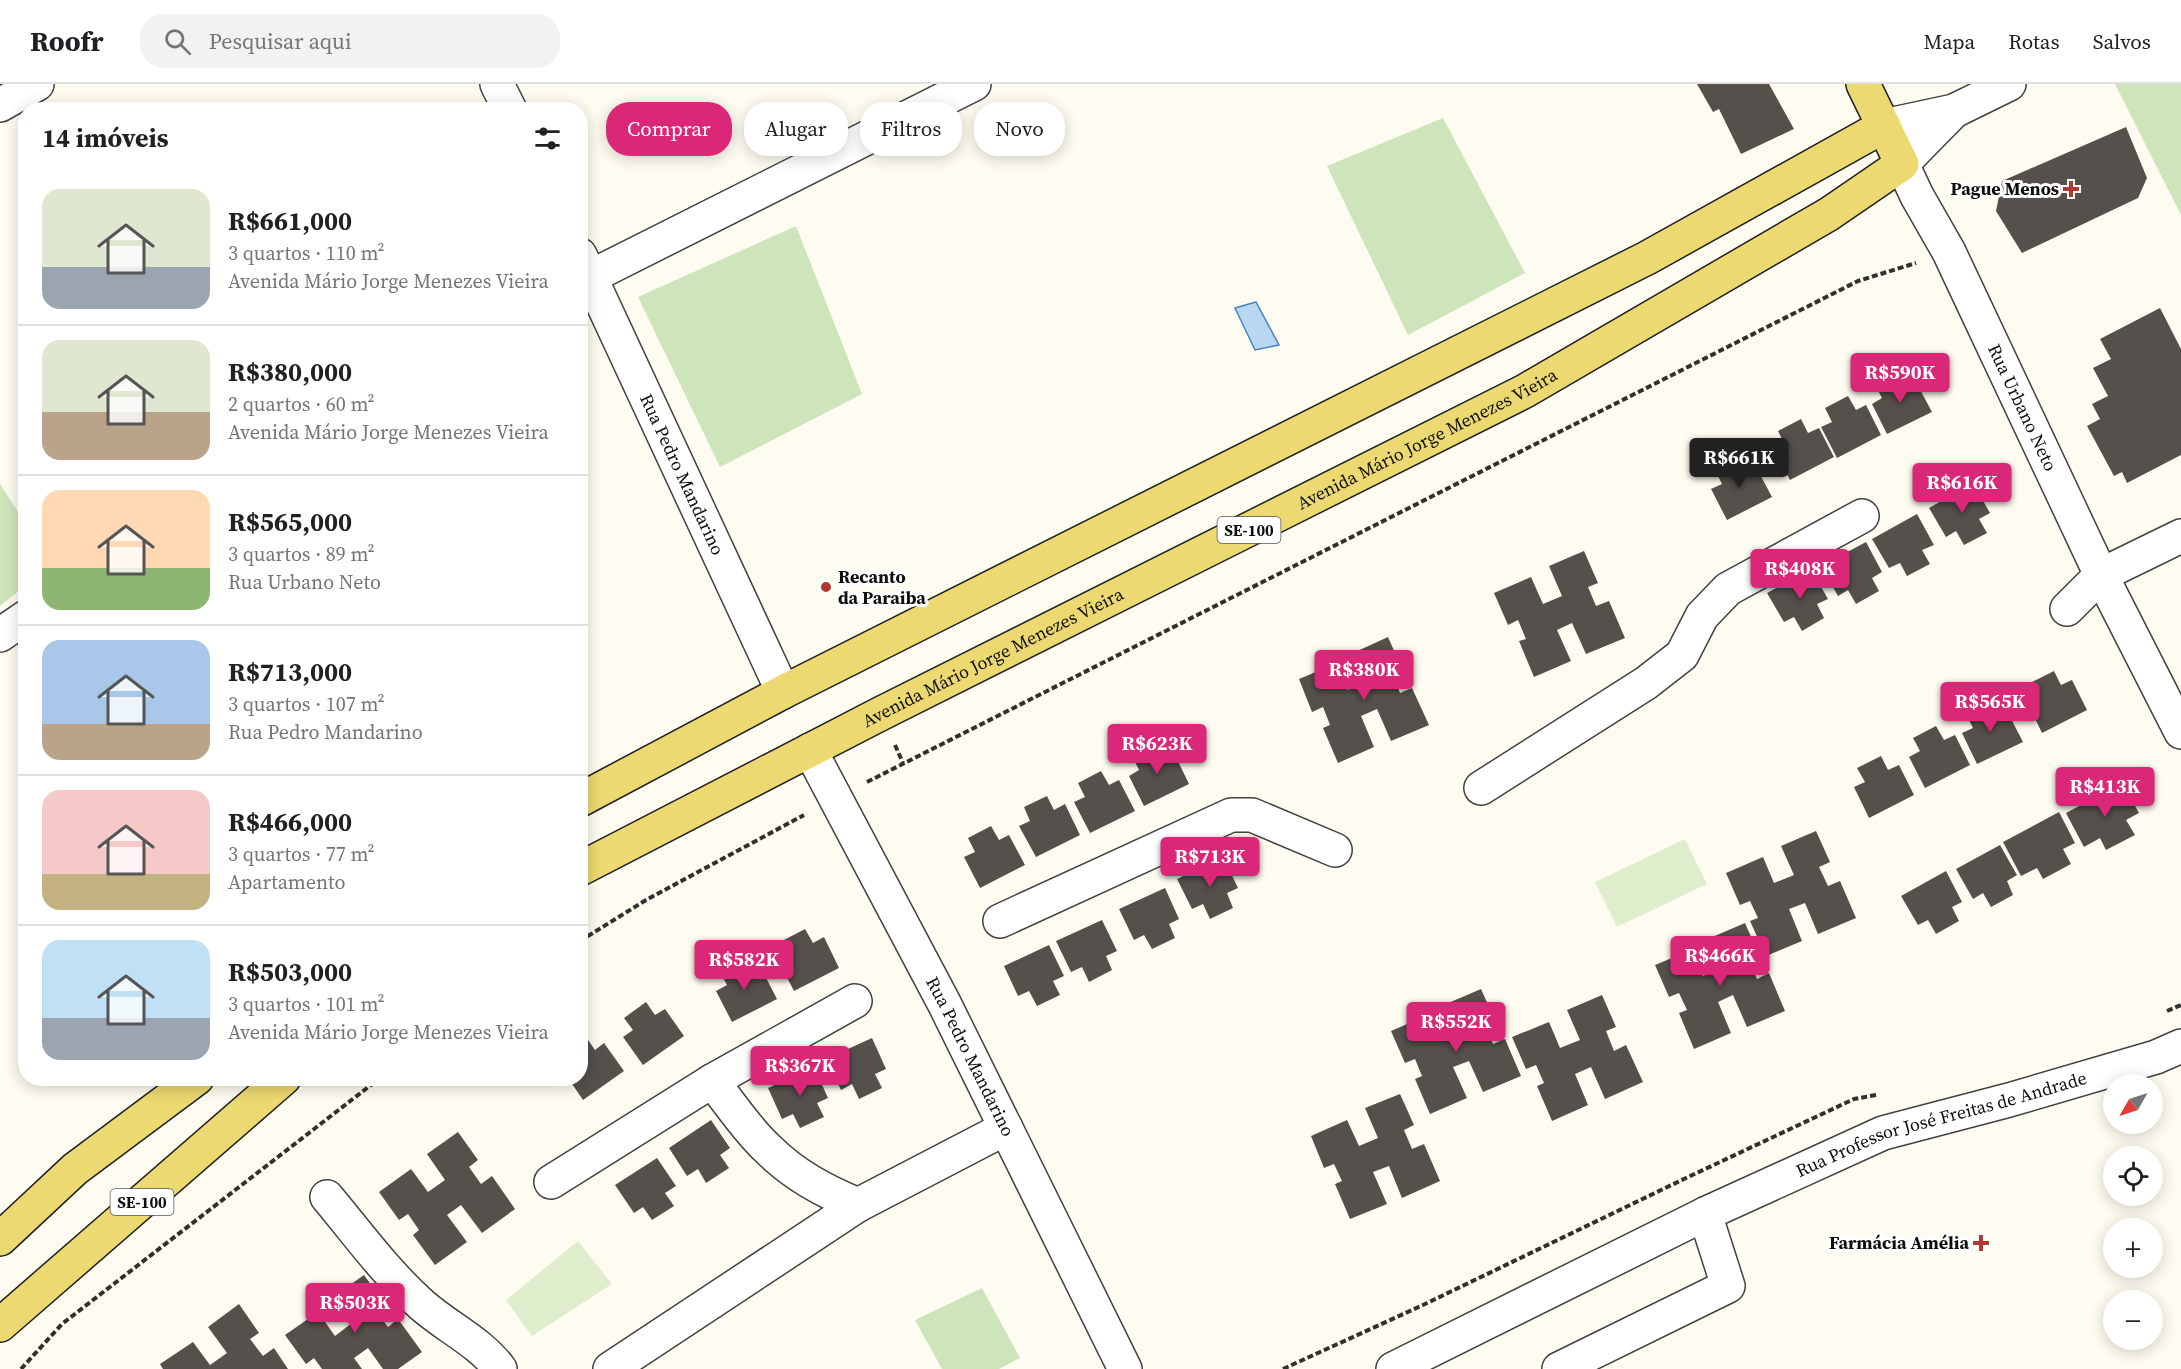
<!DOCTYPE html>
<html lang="pt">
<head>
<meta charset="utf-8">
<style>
  body { margin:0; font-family:"Source Serif 4",serif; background:#f2f2f2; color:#202124; height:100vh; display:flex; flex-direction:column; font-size:22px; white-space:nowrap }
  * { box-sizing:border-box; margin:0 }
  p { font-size:20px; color:#757577 }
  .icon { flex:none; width:33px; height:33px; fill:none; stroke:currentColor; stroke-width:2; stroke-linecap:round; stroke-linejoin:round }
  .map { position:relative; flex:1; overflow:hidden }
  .panel { position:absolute; left:18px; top:18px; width:570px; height:984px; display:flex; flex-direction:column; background:#fff; border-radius:24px; box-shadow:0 3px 15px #0003 }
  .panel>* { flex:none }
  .banner { position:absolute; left:606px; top:18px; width:570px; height:54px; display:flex; gap:12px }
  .needle { width:39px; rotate:231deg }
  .buttons { position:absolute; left:2103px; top:990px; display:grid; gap:12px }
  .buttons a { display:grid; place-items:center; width:60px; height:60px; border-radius:50%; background:#fff; box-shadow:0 3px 15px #0003; font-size:30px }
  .price { position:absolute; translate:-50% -51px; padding:0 14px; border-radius:6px; background:#db2777; color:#fff; font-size:20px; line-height:39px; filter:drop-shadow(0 2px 3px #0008) }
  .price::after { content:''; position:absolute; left:50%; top:36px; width:18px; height:14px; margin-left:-9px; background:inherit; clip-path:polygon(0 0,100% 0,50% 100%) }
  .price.active { background:#222; color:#fff }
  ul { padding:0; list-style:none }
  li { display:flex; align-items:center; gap:18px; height:150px; padding:0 24px }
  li+li { border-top:2px solid #e0e0e0 }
  li span { display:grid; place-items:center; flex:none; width:168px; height:120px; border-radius:18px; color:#555 }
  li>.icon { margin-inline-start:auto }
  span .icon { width:72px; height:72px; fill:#fffc; stroke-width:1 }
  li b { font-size:26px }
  h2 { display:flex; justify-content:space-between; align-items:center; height:72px; padding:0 24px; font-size:26px }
  .pill { padding:0 21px; border-radius:24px; background:#fff; box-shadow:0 3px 15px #0003; font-size:21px; line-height:54px }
  .pill.active { background:#db2777; color:#fff }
  header { display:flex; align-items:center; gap:36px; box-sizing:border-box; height:84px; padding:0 30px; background:#fff; border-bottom:2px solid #e0e0e0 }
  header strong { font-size:28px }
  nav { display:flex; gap:33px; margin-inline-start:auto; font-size:21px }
  .search { width:420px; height:54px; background:#f2f2f2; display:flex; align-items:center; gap:15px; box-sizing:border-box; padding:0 21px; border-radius:24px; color:#757577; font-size:22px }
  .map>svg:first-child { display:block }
  .green { fill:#cee5bc }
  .pitch { fill:#dfedcd }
  .water { fill:#b9d7f0; stroke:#4685c1; stroke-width:1.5 }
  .building { fill:#55504b }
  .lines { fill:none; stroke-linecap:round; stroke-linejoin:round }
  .minor-casing { stroke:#414141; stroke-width:36 }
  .major-casing { stroke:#1f1f1f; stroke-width:36 }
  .path { stroke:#303030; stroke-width:4; stroke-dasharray:6 3; stroke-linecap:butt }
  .minor { stroke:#fff; stroke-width:33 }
  .major { stroke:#ecd971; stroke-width:33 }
  .poi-dot { fill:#b13732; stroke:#fff; stroke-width:2 }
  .labels { text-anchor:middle; stroke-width:6; stroke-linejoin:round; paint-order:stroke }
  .shield { fill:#fff; stroke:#565656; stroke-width:1.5 }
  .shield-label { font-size:16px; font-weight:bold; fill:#0e0e0e }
  .poi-label { font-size:18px; font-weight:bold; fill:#0e0e0e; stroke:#fff; text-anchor:end }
  .street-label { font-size:18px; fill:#0e0e0e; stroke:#fff }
</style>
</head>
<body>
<header>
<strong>Roofr</strong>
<div class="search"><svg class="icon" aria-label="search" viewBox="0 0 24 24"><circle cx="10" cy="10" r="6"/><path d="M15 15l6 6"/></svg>Pesquisar aqui</div>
<nav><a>Mapa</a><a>Rotas</a><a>Salvos</a></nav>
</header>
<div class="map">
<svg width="2181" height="1285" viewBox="0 0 2181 1285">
  <rect width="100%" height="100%" fill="#fefcf0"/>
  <!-- green -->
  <g class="green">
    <path d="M2115,0h66v131z"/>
    <path d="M1443,34l82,155 -117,62 -81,-169z"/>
    <path d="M796,142l66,168 -142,73 -82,-170z"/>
    <path d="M0,400l25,39v63l-25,20z"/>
    <path d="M982,1204l38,70 -21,11h-57l-27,-49z"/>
  </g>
  <!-- pitch -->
  <g class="pitch">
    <path d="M1685,755l22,45 -90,43 -22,-45z"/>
    <path d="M578,1157l34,43 -80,52 -26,-36z"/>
  </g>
  <!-- water -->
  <path class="water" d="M1256,218l23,43 -24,5 -20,-42z"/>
  <!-- building -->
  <g class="building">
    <path d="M1697,0h72l25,45 -53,25 -22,-45 -6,3z"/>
    <path d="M2126,43l21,51 -9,20 -116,55 -26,-42 6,-30z"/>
    <path d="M2160,224l21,41v106l-54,28 -5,-11 -8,4 -27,-50 13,-7 -8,-15 16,-8 -15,-28 18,-9 -11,-20z"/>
    <path d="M1899,289l7,14 10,-5 16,30 -45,22 -15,-30 10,-6 -7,-13z"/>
    <path d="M1848,312l8,14 10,-5 15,30 -44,23 -16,-31 11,-5 -7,-14z"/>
    <path d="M1801,335l7,14 11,-5 15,29 -44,23 -16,-30 11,-5 -7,-14z"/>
    <path d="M1738,374l7,15 11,-6 16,30 -45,23 -16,-31 11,-5 -7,-14z"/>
    <path d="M1973,399l17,30 -11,6 8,14 -23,12 -8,-14 -10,6 -17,-29z"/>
    <path d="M1917,430l17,31 -12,5 8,14 -23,12 -7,-13 -11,5 -17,-29z"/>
    <path d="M1866,458l16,30 -10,6 7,13 -23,13 -8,-14 -10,6 -17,-30z"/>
    <path d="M1584,467l14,32 -10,4 8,19 13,-5 16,37 -39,16 -14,-31 -15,7 14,31 -37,16 -15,-36 7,-2 -8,-19 -10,5 -14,-32 37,-16 12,27 19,-8 -13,-30z"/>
    <path d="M1811,485l17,30 -11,5 7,14 -22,13 -8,-14 -10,5 -17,-29z"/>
    <path d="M1388,553l14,32 -10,4 8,20 12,-5 17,37 -38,16 -14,-32 -16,7 13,31 -36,16 -15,-35 7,-3 -7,-18 -11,5 -13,-33 36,-15 12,26 19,-8 -13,-29z"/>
    <path d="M2054,587l7,14 11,-5 15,30 -45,23 -15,-31 11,-5 -8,-14z"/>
    <path d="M1989,618l7,14 11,-5 16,31 -46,22 -15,-31 11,-5 -7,-14z"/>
    <path d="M1936,642l8,14 11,-5 15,30 -45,23 -16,-31 11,-6 -7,-13z"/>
    <path d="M1156,660l7,15 11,-6 15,31 -45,22 -15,-30 10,-6 -7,-14z"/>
    <path d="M1881,672l7,14 11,-5 15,30 -45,23 -15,-31 11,-5 -8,-14z"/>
    <path d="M1101,687l8,14 10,-5 16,31 -45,22 -16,-31 11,-5 -7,-14z"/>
    <path d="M2122,699l17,30 -13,7 9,15 -29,15 -6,-12 -16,9 -18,-34z"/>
    <path d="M1047,712l7,14 11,-6 15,31 -44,22 -17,-31 11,-5 -6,-14z"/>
    <path d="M2059,728l16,31 -12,6 8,15 -28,15 -6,-11 -16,8 -18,-34z"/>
    <path d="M991,742l8,14 10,-5 16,30 -45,23 -16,-31 11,-5 -7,-14z"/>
    <path d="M1816,747l14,31 -11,5 9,19 12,-5 16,37 -38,16 -13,-31 -16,6 13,32 -36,15 -16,-35 8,-3 -8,-17 -10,4 -14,-32 37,-16 11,26 20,-8 -13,-29z"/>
    <path d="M2000,761l17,30 -10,6 6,14 -22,12 -8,-14 -10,6 -17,-30z"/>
    <path d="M1223,773l15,31 -11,5 6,15 -23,11 -7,-15 -11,5 -15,-30z"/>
    <path d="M1946,787l16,31 -10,5 7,14 -23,13 -8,-14 -10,5 -17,-29z"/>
    <path d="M1165,804l14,31 -10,5 6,14 -23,11 -8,-14 -10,5 -15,-31z"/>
    <path d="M1102,836l15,31 -11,5 6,14 -23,12 -7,-15 -11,5 -15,-31z"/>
    <path d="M1745,839l14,32 -10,5 8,19 12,-6 16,38 -38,16 -14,-32 -15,7 13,31 -37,16 -15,-36 8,-3 -8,-17 -10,4 -14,-32 36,-15 12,26 20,-9 -13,-29z"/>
    <path d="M805,845l8,14 11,-6 15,31 -45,23 -16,-31 11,-6 -7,-13z"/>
    <path d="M1049,861l15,31 -11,5 7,14 -23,11 -8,-15 -11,5 -14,-30z"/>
    <path d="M744,876l7,14 10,-6 16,31 -45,23 -16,-31 11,-6 -7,-13z"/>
    <path d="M1481,905l14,31 -10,5 8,19 12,-5 16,37 -38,16 -14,-31 -16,6 14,31 -37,16 -15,-35 7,-3 -7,-17 -10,4 -14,-32 37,-16 11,26 20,-8 -13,-29z"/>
    <path d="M1602,911l14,32 -10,4 8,20 12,-6 17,37 -38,17 -14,-32 -16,7 13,31 -36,16 -15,-35 7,-3 -8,-18 -10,4 -14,-32 37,-15 11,26 20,-8 -13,-30z"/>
    <path d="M646,918l9,13 10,-6 19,27 -41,29 -20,-28 10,-7 -9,-12z"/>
    <path d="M586,953l9,13 9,-7 20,28 -41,29 -15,-22h12v-38z"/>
    <path d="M872,954l14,31 -11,5 7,14 -23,11 -7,-15 -11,6 -15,-31z"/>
    <path d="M814,983l14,31 -11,5 7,14 -24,11 -7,-14 -11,5 -14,-31z"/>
    <path d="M1400,1010l14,31 -10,5 8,19 12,-5 16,37 -38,17 -13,-32 -16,6 14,32 -37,15 -15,-35 7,-3 -8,-17 -10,4 -13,-32 36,-16 12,26 19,-8 -13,-30z"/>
    <path d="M711,1036l19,28 -10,7 9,13 -23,15 -8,-14 -11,7 -18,-28z"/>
    <path d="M458,1048l20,28 -9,7 12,17 11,-8 23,33 -33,24 -21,-28 -14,10 20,27 -32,23 -22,-30 6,-5 -11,-16 -9,6 -20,-28 32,-23 17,23 17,-12 -18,-26z"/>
    <path d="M657,1074l19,28 -11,7 9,13 -22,14 -9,-13 -9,6 -19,-28z"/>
    <path d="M364,1191l20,28 -9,7 13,17 10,-8 24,33 -24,17h-15l-15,-21 -14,10 8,11h-40l-8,-11 -8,6 -21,-29 33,-23 17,24 17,-13 -19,-26z"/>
    <path d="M239,1220l20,29 -9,6 13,17 11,-8 14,21h-125l-3,-5 33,-22 17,23 17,-12 -19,-26z"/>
  </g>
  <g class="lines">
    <defs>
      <g id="minor">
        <path d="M497,0l13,26"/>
        <path d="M0,21l37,-21"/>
        <path id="s1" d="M1954,27l-52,53 15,32 32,56 152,323 80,157"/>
        <path d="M1884,42l70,-15 55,-27"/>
        <path id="s2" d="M580,171l203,437"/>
        <path d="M580,198l394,-198"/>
        <path d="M2067,525l34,-34 80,-39"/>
        <path d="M0,551l26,-18"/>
        <path id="s3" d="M810,666l134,253 181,366"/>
        <path d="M1481,704l165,-105 36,-28 20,-39 26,-27 134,-73"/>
        <path d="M1000,837l231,-106h21l83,35"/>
        <path d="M712,997c18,22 35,49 56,68 26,26 56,42 90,56"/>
        <path d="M551,1098l161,-101 143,-80"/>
        <path d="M327,1113c31,37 59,76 95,108 26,23 57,36 78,64"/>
        <path d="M610,1285l248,-164 148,-77"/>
        <path id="s4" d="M1393,1285l312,-155 178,-81 126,-33 147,-43 25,-11"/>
        <path d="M1559,1285l169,-83 -23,-72"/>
      </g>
      <g id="major">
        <path d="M580,716l203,-108 864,-434 237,-132"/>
        <path id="s5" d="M580,785l300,-155 645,-323 304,-177 73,-50 -39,-80"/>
        <path d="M0,1155l75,-70 122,-91"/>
        <path d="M0,1241l284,-247"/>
      </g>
    </defs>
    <!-- minor casing -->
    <use href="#minor" class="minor-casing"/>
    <!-- major casing -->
    <use href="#major" class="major-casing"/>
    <!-- path -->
    <g class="path">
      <path d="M895,661l8,18"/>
      <path d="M867,698l991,-501 58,-18"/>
      <path d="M580,857l66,-41 158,-85"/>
      <path d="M2167,927l14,-6"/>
      <path d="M21,1285l41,-45 318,-246"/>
      <path d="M1283,1285l140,-64 263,-127 168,-79 22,-4"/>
    </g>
    <!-- minor -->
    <use href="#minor" class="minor"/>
    <!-- major -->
    <use href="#major" class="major"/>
  </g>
  <!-- markers -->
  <g class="poi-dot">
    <path d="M2068 96h6v6h6v6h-6v6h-6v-6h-6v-6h6z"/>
    <circle cx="826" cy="503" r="6"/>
    <path d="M1978 1150h6v6h6v6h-6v6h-6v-6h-6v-6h6z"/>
  </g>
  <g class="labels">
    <!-- shield labels -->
    <g class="shield">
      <rect x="1217.5" y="433" width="63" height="26" rx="4.5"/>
      <rect x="110.5" y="1105" width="63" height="26" rx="4.5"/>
    </g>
    <g class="shield-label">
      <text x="1249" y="452">SE-100</text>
      <text x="142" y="1124">SE-100</text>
    </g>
    <!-- poi labels -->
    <g class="poi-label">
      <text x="2059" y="111">Pague Menos</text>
      <text x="838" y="499" text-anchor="start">Recanto<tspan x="838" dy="21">da Paraiba</tspan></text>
      <text x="1969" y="1165">Farmácia Amélia</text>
    </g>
    <!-- street labels -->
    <g class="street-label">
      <text dy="6" stroke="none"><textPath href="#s1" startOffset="346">Rua Urbano Neto</textPath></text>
      <text dy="6" stroke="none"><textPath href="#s5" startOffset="950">Avenida Mário Jorge Menezes Vieira</textPath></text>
      <text dy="6" stroke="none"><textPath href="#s2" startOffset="242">Rua Pedro Mandarino</textPath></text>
      <text dy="6" stroke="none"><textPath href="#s5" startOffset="464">Avenida Mário Jorge Menezes Vieira</textPath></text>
      <text dy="6" stroke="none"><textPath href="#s3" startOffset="346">Rua Pedro Mandarino</textPath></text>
      <text dy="6" stroke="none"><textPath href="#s4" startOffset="602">Rua Professor José Freitas de Andrade</textPath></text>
    </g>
  </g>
</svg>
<div class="buttons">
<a><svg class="needle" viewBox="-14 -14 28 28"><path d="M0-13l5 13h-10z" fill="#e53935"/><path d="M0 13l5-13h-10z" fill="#757577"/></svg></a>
<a><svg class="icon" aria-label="locate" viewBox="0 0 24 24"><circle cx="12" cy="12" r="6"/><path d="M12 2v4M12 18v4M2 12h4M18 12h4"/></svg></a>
<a>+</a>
<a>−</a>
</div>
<b class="price" style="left:1900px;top:320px">R$590K</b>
<b class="price active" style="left:1739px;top:405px">R$661K</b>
<b class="price" style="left:1962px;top:430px">R$616K</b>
<b class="price" style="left:1800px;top:516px">R$408K</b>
<b class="price" style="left:1364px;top:617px">R$380K</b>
<b class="price" style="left:1990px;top:649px">R$565K</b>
<b class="price" style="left:1157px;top:691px">R$623K</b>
<b class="price" style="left:2105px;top:734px">R$413K</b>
<b class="price" style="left:1210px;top:804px">R$713K</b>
<b class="price" style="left:1720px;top:903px">R$466K</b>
<b class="price" style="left:744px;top:907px">R$582K</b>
<b class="price" style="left:1456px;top:969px">R$552K</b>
<b class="price" style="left:800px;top:1013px">R$367K</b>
<b class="price" style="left:355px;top:1250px">R$503K</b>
<div class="banner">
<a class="pill active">Comprar</a>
<a class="pill">Alugar</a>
<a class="pill">Filtros</a>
<a class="pill">Novo</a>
</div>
<section class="panel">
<h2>14 imóveis<svg class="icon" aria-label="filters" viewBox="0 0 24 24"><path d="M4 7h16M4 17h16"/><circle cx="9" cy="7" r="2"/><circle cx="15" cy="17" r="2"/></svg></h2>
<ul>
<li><span style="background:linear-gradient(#dfe7d0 65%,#9aa5b1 0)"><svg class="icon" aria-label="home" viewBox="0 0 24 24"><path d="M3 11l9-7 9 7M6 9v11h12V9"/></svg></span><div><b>R$661,000</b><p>3 quartos · 110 m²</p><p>Avenida Mário Jorge Menezes Vieira</p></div></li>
<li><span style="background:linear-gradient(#dfe7d0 60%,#b9a48a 0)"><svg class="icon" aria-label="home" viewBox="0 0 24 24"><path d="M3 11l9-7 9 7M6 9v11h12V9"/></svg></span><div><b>R$380,000</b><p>2 quartos · 60 m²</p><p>Avenida Mário Jorge Menezes Vieira</p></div></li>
<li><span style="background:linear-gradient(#ffd9b3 65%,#8fb573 0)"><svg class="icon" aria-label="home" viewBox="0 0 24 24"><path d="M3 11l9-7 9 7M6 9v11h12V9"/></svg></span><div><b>R$565,000</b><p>3 quartos · 89 m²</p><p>Rua Urbano Neto</p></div></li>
<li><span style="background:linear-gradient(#a9c7e8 70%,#b9a48a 0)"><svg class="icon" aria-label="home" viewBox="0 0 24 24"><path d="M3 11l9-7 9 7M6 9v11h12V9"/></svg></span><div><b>R$713,000</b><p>3 quartos · 107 m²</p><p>Rua Pedro Mandarino</p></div></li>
<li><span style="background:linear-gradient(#f6c9c9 70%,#c2b280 0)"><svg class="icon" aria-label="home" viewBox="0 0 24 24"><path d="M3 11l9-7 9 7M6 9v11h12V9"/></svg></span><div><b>R$466,000</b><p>3 quartos · 77 m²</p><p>Apartamento</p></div></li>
<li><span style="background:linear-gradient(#bfe0f5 65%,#9aa5b1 0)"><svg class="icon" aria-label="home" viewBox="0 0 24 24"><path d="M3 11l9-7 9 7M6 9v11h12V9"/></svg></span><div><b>R$503,000</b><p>3 quartos · 101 m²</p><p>Avenida Mário Jorge Menezes Vieira</p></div></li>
</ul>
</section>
</div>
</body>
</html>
